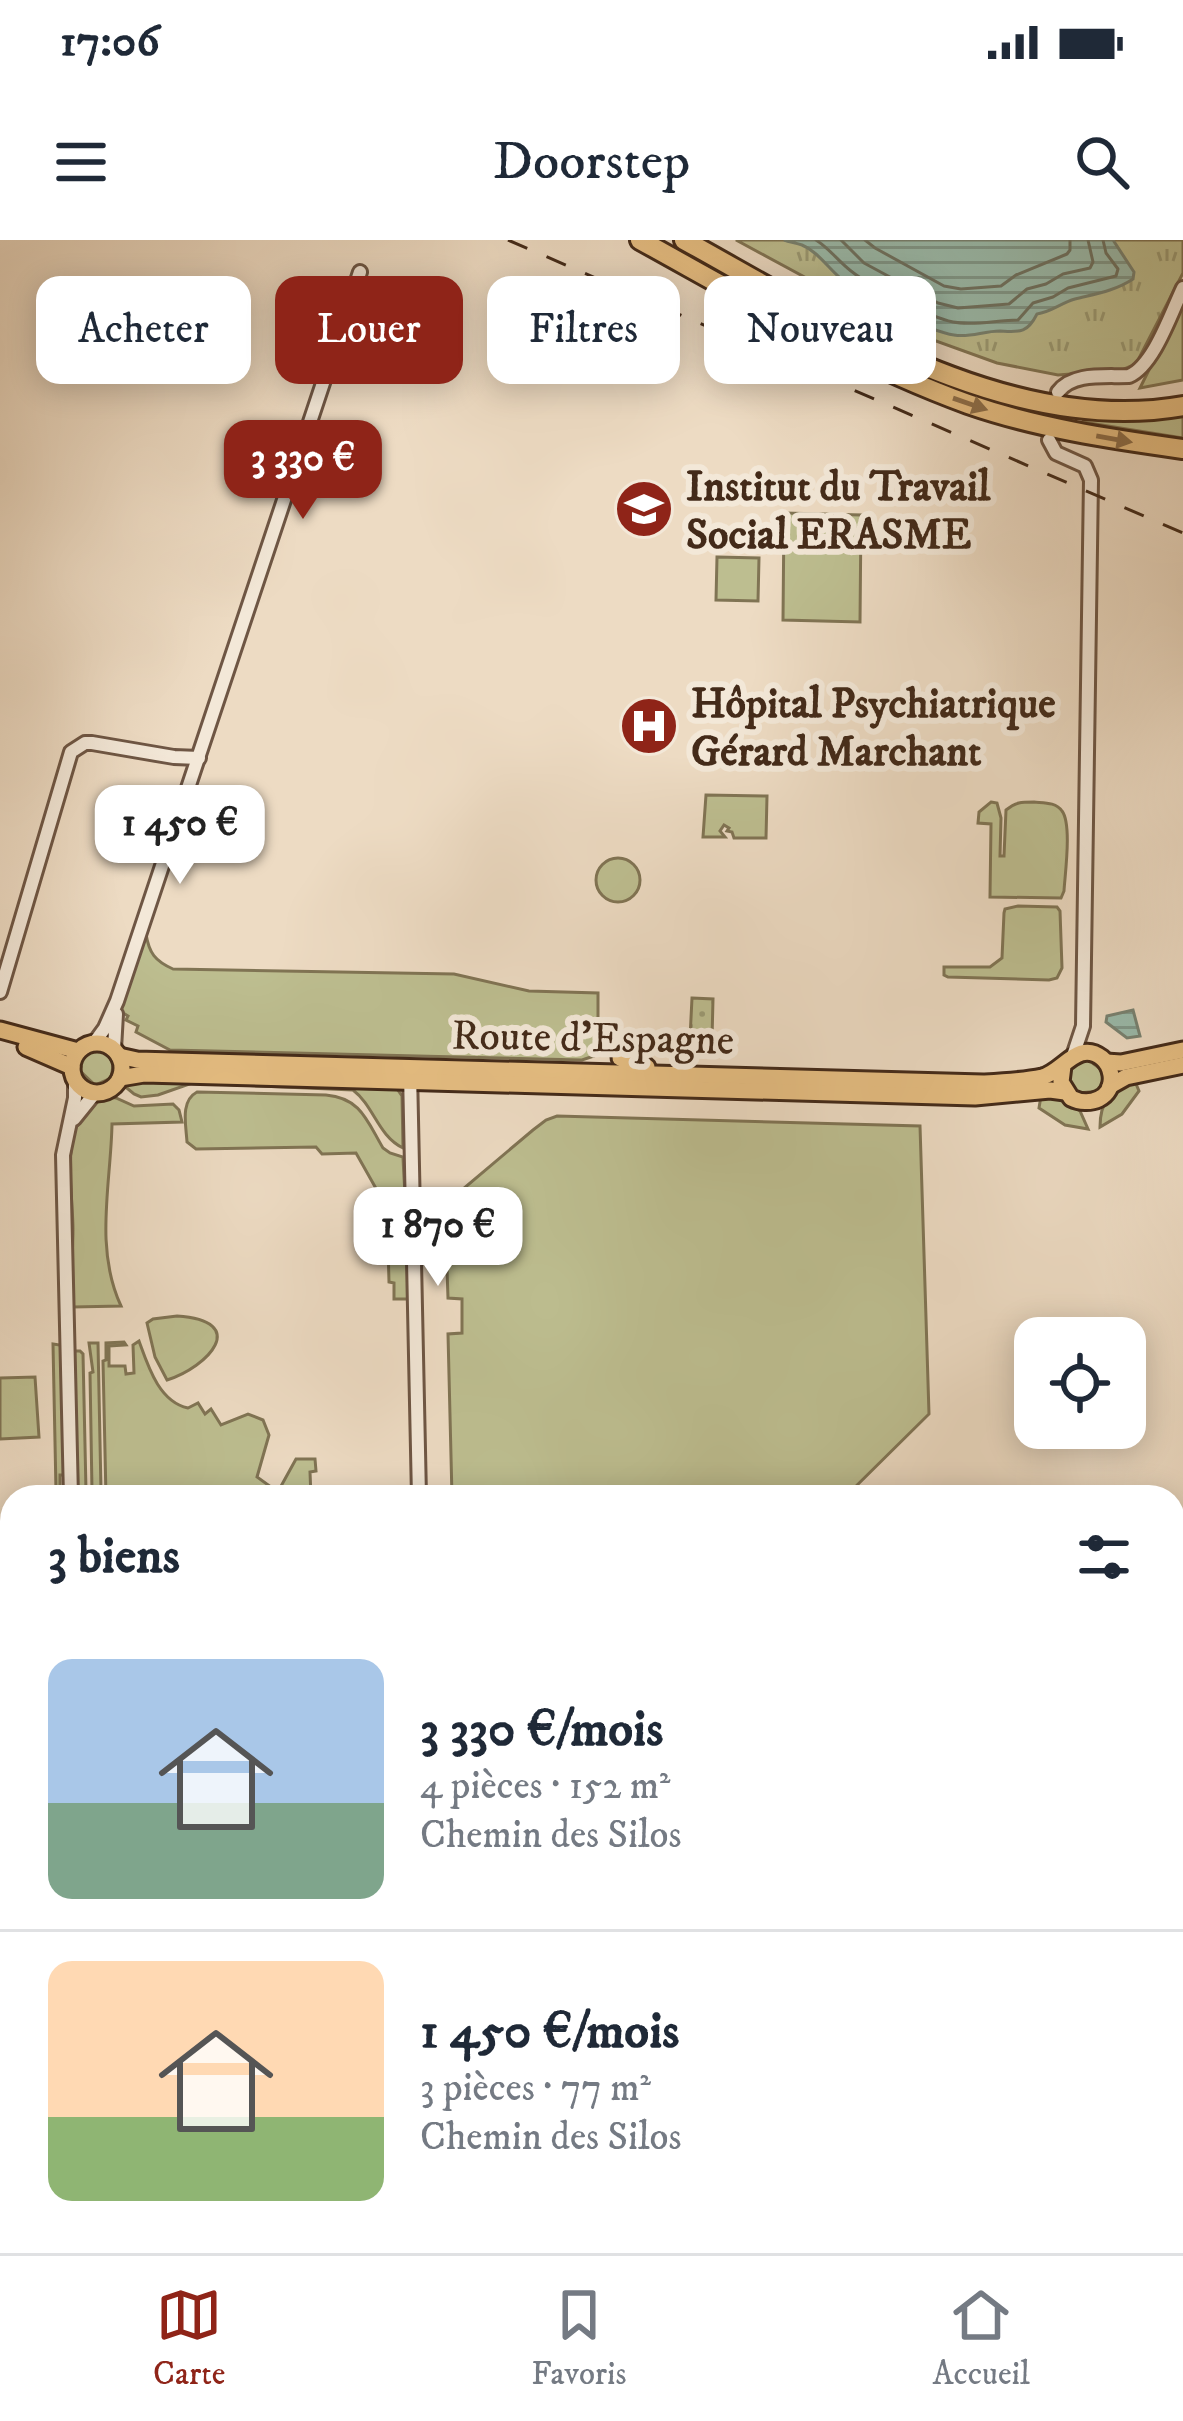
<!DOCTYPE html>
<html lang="fr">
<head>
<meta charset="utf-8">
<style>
  body { margin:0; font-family:"IM FELL DW Pica",serif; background:#f6f6f7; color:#1f2937; height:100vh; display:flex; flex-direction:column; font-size:45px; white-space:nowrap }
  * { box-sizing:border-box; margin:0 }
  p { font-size:39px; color:#747a83 }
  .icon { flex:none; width:66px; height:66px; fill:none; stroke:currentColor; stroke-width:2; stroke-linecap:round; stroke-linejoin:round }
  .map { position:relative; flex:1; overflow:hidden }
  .drawer { position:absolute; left:0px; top:1245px; width:1185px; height:768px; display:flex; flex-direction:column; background:#fff; border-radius:36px 36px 0 0; box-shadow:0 6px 30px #0003 }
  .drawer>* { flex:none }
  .banner { position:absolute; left:36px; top:36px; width:1113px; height:108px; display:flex; gap:24px }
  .fabs { position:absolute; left:1014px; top:1077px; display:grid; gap:24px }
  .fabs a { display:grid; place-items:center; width:132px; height:132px; border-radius:24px; background:#fff; box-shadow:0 6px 30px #0003; font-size:60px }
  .price { position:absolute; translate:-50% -102px; padding:0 27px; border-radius:24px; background:#fff; color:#222; font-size:39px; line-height:78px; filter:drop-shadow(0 3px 6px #0008) }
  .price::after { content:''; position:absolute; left:50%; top:72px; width:36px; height:27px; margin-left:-18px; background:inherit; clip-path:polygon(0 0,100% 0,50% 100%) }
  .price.on { background:#8f2418; color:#fff }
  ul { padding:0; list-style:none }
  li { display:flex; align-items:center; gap:36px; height:300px; padding:0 48px }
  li+li { border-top:3px solid #e0e1e3 }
  li span { display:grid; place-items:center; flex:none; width:336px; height:240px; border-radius:24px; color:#555 }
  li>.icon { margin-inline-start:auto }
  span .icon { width:144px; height:144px; fill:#fffc; stroke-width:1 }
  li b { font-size:51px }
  h2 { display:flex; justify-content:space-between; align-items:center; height:144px; padding:0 48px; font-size:51px }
  .tag { padding:0 42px; border-radius:24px; background:#fff; box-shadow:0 6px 30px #0003; font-size:42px; line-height:108px }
  .tag.on { background:#8f2418; color:#fff }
  .status { display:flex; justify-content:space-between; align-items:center; height:84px; padding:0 60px; background:#fff; direction:ltr }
  .status svg { height:33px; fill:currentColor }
  header { display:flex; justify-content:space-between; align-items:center; height:156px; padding:0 48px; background:#fff; font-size:54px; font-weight:600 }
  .tabs { display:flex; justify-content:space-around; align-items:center; height:168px; border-top:3px solid #e0e1e3; background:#fff; font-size:33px; color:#747a83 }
  .tabs a { display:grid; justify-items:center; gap:6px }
  .tabs .on { color:#8f2418 }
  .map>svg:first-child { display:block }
  .grass { fill:#bdbe90; stroke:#807454; stroke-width:3 }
  .forest { fill:url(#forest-crowns); stroke:#807454; stroke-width:3 }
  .park { fill:url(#park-tufts); stroke:#807454; stroke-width:3 }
  .garden { fill:url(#garden-dots); stroke:#807454; stroke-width:3 }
  .water { fill:url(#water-rules); stroke:#778272; stroke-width:3 }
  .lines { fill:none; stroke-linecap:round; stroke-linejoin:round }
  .shore { stroke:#6e7363; stroke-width:3 }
  .river { stroke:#9abcad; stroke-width:15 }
  .minor-casing { stroke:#6e5644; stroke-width:18 }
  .major-casing { stroke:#432a19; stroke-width:21 }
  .highway-casing { stroke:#432a19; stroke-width:24 }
  .minor { stroke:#f3e8d8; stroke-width:12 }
  .major { stroke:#e6be82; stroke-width:15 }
  .highway { stroke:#e6be82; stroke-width:18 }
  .rail { stroke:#432a19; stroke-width:3; stroke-dasharray:21 21; stroke-linecap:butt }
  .oneway { fill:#8c6d48 }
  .labels { text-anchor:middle; stroke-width:12; stroke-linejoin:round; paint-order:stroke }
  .poi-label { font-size:42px; font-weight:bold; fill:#432a19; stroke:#f3e8d8; text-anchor:start }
  .street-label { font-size:42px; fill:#432a19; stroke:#f3e8d8 }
</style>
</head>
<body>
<div class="status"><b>17:06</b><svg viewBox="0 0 49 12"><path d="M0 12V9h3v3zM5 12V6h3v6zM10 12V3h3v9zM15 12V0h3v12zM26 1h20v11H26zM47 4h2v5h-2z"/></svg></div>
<header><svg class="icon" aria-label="menu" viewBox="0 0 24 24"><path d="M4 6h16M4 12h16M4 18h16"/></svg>Doorstep<svg class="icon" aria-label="search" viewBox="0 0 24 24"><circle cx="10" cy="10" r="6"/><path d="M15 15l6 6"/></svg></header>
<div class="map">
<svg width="1183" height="2013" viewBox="0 0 1183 2013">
  <defs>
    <pattern id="forest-crowns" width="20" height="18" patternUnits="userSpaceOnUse" patternTransform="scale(3)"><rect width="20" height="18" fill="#bdbe90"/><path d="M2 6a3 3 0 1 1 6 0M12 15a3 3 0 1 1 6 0" fill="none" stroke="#9b9b75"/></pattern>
    <pattern id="park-tufts" width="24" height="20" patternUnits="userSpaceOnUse" patternTransform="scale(3)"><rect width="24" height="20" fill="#bdbe90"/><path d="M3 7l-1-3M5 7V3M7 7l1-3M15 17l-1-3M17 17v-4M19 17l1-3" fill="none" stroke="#9b9b75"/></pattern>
    <pattern id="garden-dots" width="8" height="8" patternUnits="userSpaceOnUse" patternTransform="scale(3)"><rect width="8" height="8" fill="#bdbe90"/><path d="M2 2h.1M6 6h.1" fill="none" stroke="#9b9b75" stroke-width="1.8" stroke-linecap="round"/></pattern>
    <pattern id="water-rules" width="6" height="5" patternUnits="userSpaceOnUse" patternTransform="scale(3)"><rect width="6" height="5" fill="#9abcad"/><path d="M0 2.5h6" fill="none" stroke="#7f998c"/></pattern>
  </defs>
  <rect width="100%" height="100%" fill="#eddbc3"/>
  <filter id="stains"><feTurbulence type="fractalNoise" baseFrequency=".00167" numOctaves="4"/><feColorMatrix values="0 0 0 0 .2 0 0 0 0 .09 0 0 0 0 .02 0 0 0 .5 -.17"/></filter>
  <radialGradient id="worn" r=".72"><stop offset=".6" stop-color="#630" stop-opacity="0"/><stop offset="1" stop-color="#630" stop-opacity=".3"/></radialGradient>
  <!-- grass -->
  <g class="grass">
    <path d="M1183,61v79l-43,8z"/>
    <path d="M1183,175v23l-100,-16 1,-3 49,2z"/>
    <path d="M784,273l77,2 -1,107 -77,-2z"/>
    <path d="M717,317l42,1 -1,43 -42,-1z"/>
    <path d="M706,555l61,1 -1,42h-32l-2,-6 -5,-1 2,-3 -5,-3 -4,6 5,6h-22z"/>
    <path d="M991,562l6,1 4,15 -1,38h4l2,-46c10,-8 15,-8 28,-8 10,1 22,0 28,9 10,13 3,63 2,80l-3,7 -71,-1 1,-73 -13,-1 1,-11z"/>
    <circle cx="618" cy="640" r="22"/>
    <path d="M1018,666l39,1 3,4 2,57 -5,10 -8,2 -101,-3 -4,-2v-8h46l12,-9 2,-45 1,-4z"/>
    <path d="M146,694c3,19 9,27 27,35l281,5 75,17 69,2v53l-4,10 -12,4 -412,-10 -34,-18 2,-6 -12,-6 2,-4 -8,-5z"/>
    <path d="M89,808l18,2 7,10 -3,18 -16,7 -17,-16 2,-12z"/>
    <path d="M1087,819l15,11 1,12 -4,9 -20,2 -10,-4c-3,-23 -3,-22 18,-30z"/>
    <path d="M1134,839l5,12 -17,23 -22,13c0,-26 11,-38 34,-48z"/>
    <path d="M130,840l265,6 7,10 1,52c-25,-12 -29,-42 -50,-58l-161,-7 -34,12 -17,2 -7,-3 -12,-10z"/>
    <path d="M197,852l129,3c35,3 41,26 57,53l7,5 13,4c2,48 7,95 6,142h-15v-16l-5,-1 -2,-74 -31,-55 -34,1 -6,-7 -120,2 -9,-7c-1,-17 -7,-41 10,-50z"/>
    <path d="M1057,855l23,16 8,18 -23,-4 -26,-17 2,-12z"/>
    <path d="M102,856l14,2 18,8 39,-2 6,6 3,12 -70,2c-1,59 -18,124 9,182l-48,1c-4,-26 0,-51 0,-77 0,-42 -16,-110 29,-134z"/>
    <path d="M557,876l363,10 9,288 -84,83h-393l-4,-163 14,-1v-34l-14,-1 -3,-88 5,-10 83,-70 13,-10z"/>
    <path d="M177,1076c74,5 31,51 -10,64l-12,-23 -8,-34 6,-4z"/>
    <path d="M139,1101c9,25 20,61 49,67l10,-5 7,11 6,-5 10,16 27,-11 15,6 6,15 -12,42 14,10 -5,6 4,4h-164l-3,-136 3,-1v-17l18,-1 2,3 -17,1v20h16l1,8 8,-1 -1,-28z"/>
    <path d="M89,1103h9l3,148h-9l-2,-118 3,-1z"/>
    <path d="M53,1104l7,1 3,8 4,122h-7v16h-4z"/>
    <path d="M73,1111h7l3,3 3,137h-12z"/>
    <path d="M35,1137l4,60 -39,2v-61z"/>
    <path d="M296,1219h19l1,12 -6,1 1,25h-36z"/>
  </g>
  <!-- forest -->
  <g class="forest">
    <path d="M1183,1587v98l-10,6v-97z"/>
    <path d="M12,1817v184h744l-13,12h-743v-194z"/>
    <path d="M823,2001h109l7,12h-125z"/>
    <path d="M941,2001h191l11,12h-199z"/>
  </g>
  <!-- park -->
  <path class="park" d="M736,0h447v33l-47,91 -14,6 -64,5 -61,-12 -100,-36z"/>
  <!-- garden -->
  <path class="garden" d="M692,758l21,1 -1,40 -22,-1z"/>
  <!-- water -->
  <g class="water">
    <path d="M784,0h329l21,32 -1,7c-18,12 -38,15 -58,20 -14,4 -24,13 -38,15 -10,20 -18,18 -37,17 -17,0 -30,7 -46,4 -24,-3 -88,-37 -109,-53 -15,-11 -26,-30 -43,-37 -6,-2 -12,-3 -18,-5z"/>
    <path d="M1133,770l7,26 -13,2 -21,-16 1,-6z"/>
    <path d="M1183,1495v92l-10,7v-95z"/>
    <path d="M12,1929v72l108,1 -14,11h-106v-82z"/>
    <path d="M777,2001h46l-9,12h-48z"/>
  </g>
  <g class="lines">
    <!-- shore -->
    <g class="shore">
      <path d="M816,0c14,9 22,21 35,31 20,16 78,46 102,51 21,4 44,-2 65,-2l15,-17 20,-6 15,-9 48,-12 2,-7 -12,-16 -3,-13"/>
      <path d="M841,0l23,23 74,40 20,5 51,-4 18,-15 19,-5 17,-10 27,-6 3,-6 -5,-22"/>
      <path d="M865,0l10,8 69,38 17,3 40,-3 15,-11 51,-21 3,-4v-10"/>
    </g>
    <!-- river -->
    <path class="river" d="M0,1895l12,-2"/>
    <defs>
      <g id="minor">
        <path d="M1058,152c15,-20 47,-15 71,-16 25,-11 42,-63 54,-88"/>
        <path d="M1049,200l7,13 29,13 6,14 -8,546 -10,30"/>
        <path d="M0,752l71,-240 14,-9h7l82,14 25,1"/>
        <path d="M94,803l11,-15 12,-27 243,-729"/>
        <path d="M114,809l2,-35"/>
        <path d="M410,832l9,425"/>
        <path d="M74,879l21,-26"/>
        <path d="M71,1257l-8,-342 12,-57v-17"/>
      </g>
      <g id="major">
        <path d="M0,790l78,21"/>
        <circle cx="97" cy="828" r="25"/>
        <path d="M26,807l46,20"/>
        <path d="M119,816l18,4 846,23c19,-1 40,-2 59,-6 21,-5 36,-38 60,-19 5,4 8,10 9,17 3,24 -22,32 -40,23l-10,-16 2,-16"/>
        <path d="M620,818l13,7 14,2"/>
        <path d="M1106,822l15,1 62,-13"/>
        <path d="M120,838l24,-4 831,23 75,-7 15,2"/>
        <path d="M1110,846l16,-9 57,-12"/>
      </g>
      <g id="highway">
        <path d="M640,0c107,59 213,122 328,164 69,24 143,35 215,45"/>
        <path d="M684,0c147,81 323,197 499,166"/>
      </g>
    </defs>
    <!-- minor casing -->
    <use href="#minor" class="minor-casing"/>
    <!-- major casing -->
    <use href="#major" class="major-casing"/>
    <!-- highway casing -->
    <use href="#highway" class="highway-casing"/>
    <!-- minor -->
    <use href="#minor" class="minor"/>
    <!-- major -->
    <use href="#major" class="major"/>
    <!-- highway -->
    <use href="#highway" class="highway"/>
    <!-- rail -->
    <path class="rail" d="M508,0l675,293"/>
  </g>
  <!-- one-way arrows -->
  <defs><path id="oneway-solid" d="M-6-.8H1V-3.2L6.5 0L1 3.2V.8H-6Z" transform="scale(3)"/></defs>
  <g class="oneway">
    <use href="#oneway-solid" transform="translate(970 164) rotate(19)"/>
    <use href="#oneway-solid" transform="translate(1114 199) rotate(10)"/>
  </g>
  <!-- icons -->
  <defs>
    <symbol id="university-disc" viewBox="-11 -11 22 22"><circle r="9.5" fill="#8f2418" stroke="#f3e8d8"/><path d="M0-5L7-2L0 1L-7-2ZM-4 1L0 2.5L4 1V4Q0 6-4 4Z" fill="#fff"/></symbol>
    <symbol id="hospital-disc" viewBox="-11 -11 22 22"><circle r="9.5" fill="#8f2418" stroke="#f3e8d8"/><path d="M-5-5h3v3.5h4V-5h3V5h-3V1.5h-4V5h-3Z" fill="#fff"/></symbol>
  </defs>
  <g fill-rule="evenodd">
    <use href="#university-disc" x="611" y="236" width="66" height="66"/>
    <use href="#hospital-disc" x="616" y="453" width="66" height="66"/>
  </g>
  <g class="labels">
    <!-- poi labels -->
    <g class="poi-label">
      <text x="686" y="260">Institut du Travail<tspan x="686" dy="48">Social ERASME</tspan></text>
      <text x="691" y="477">Hôpital Psychiatrique<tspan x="691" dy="48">Gérard Marchant</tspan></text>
    </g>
    <!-- street labels -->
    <g class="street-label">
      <text transform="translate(593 796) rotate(1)" y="15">Route d'Espagne</text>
    </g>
  </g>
  <rect width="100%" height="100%" filter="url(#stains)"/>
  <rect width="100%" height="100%" fill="url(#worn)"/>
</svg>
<div class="fabs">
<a><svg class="icon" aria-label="locate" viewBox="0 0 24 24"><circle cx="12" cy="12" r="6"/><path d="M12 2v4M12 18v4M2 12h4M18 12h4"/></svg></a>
</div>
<b class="price on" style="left:303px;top:282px">3 330 €</b>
<b class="price" style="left:180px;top:647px">1 450 €</b>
<b class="price" style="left:438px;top:1049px">1 870 €</b>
<div class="banner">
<a class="tag">Acheter</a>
<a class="tag on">Louer</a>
<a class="tag">Filtres</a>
<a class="tag">Nouveau</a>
</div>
<section class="drawer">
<h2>3 biens<svg class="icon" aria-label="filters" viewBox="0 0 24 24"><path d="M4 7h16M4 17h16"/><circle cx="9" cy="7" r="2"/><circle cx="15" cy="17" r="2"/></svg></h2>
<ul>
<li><span style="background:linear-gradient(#a9c7e8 60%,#7fa58c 0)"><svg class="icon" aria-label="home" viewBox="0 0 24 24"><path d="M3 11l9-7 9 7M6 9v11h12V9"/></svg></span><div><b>3 330 €/mois</b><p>4 pièces · 152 m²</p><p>Chemin des Silos</p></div></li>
<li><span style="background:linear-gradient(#ffd9b3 65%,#8fb573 0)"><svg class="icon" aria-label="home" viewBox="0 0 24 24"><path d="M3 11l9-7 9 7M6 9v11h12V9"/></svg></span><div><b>1 450 €/mois</b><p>3 pièces · 77 m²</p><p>Chemin des Silos</p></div></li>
</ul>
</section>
</div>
<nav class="tabs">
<a class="on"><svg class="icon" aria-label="map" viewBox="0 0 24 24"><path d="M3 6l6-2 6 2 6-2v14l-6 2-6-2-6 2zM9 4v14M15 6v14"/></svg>Carte</a>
<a><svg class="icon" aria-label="saved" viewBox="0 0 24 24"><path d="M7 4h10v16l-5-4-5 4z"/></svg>Favoris</a>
<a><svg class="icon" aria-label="home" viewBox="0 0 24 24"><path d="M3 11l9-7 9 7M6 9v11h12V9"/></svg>Accueil</a>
</nav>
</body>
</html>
